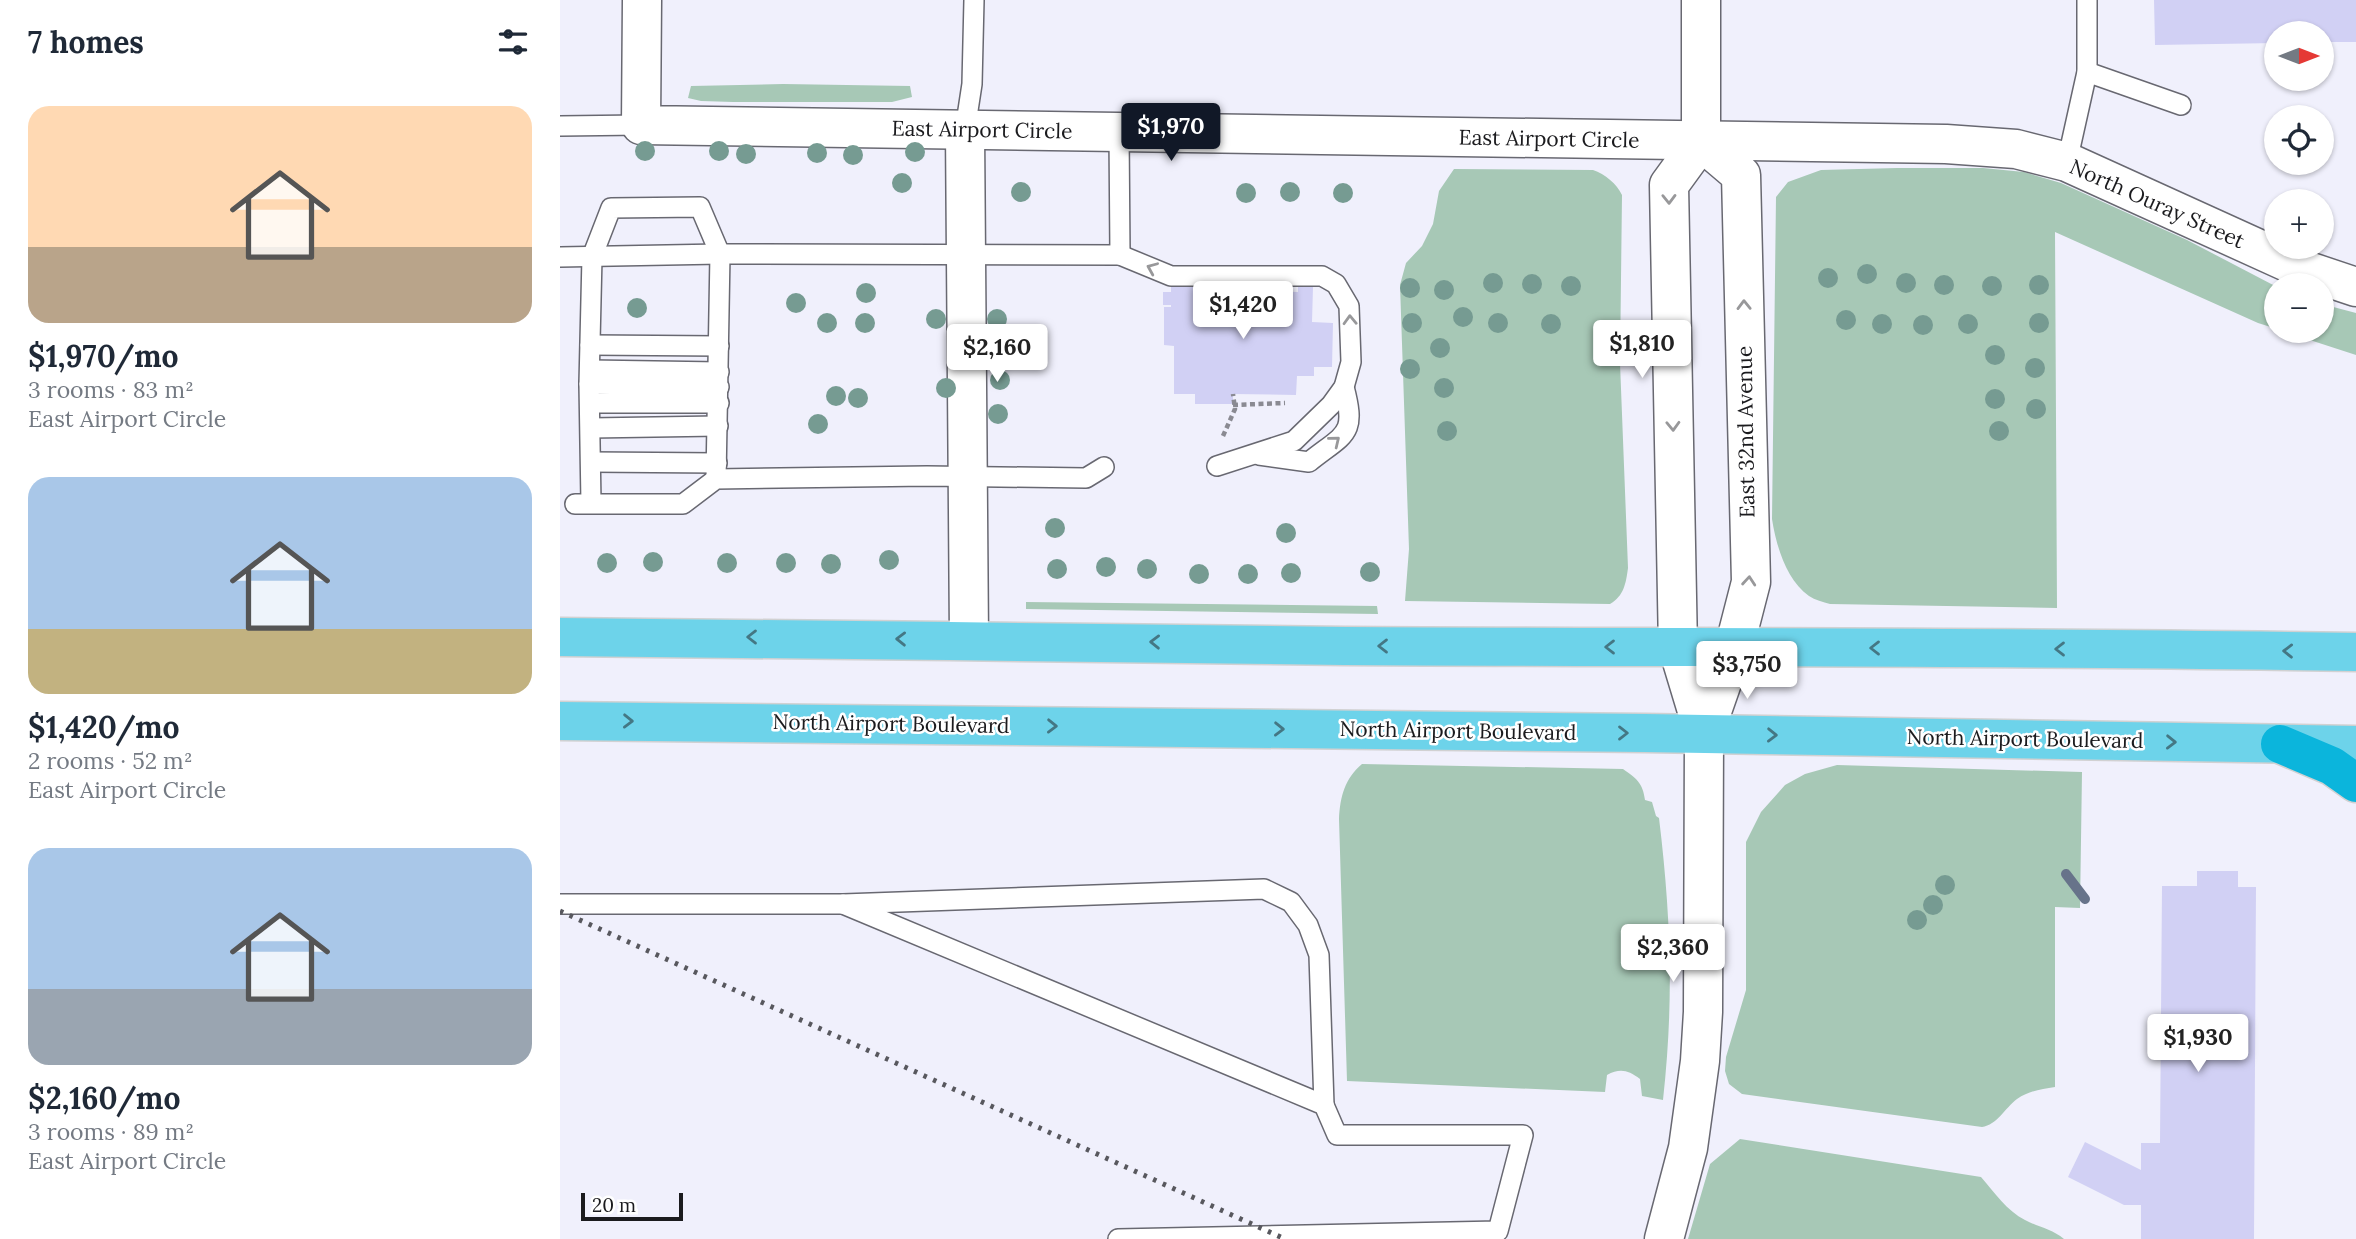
<!DOCTYPE html>
<html lang="en">
<head>
<meta charset="utf-8">
<style>
  body { margin:0; font-family:Lora,serif; background:#f6f6f7; color:#1f2937; height:100vh; display:flex; flex-direction:column; font-size:26px; white-space:nowrap }
  * { box-sizing:border-box; margin:0 }
  p { font-size:23px; color:#747a83 }
  .icon { flex:none; width:38px; height:38px; fill:none; stroke:currentColor; stroke-width:2; stroke-linecap:round; stroke-linejoin:round }
  .map { position:relative; flex:1; overflow:hidden }
  .sheet { display:flex; flex-direction:column; background:#fff; width:560px }
  .sheet>* { flex:none }
  .needle { width:46px; rotate:90deg }
  .controls { position:absolute; left:1704px; top:21px; display:grid; gap:14px }
  .controls a { display:grid; place-items:center; width:70px; height:70px; border-radius:50%; background:#fff; box-shadow:0 2px 5px #0004; font-size:35px }
  .scale { position:absolute; left:21px; bottom:18px; width:102px; box-sizing:border-box; padding-left:7px; border:4px solid #1b1b1e; border-top:0; font-size:19px; line-height:24px; white-space:nowrap; color:#1b1b1e; -webkit-text-stroke:5px #fff; paint-order:stroke }
  .price { position:absolute; translate:-50% -60px; padding:0 16px; border-radius:7px; background:#fff; color:#222; font-size:23px; line-height:46px; filter:drop-shadow(0 2px 4px #0008) }
  .price::after { content:''; position:absolute; left:50%; top:42px; width:21px; height:16px; margin-left:-10px; background:inherit; clip-path:polygon(0 0,100% 0,50% 100%) }
  .price.selected { background:#111827; color:#fff }
  ul { padding:0; list-style:none }
  li { display:grid; align-content:center; gap:14px; height:371px; padding:0 28px }
  li span { display:grid; place-items:center; height:217px; border-radius:21px; color:#555 }
  li>.icon { margin-inline-start:auto }
  span .icon { width:126px; height:126px; fill:#fffc; stroke-width:1 }
  li b { font-size:30px }
  h2 { display:flex; justify-content:space-between; align-items:center; height:84px; padding:0 28px; font-size:30px }
  main { display:flex; flex:1; min-height:0 }
  .map>svg:first-child { display:block }
  .green { fill:#a7c8b6 }
  .lines { fill:none; stroke-linecap:round; stroke-linejoin:round }
  .stream { stroke:#67738a; stroke-width:10 }
  .building { fill:#d1d0f4 }
  .lane-casing { stroke:#686871; stroke-width:22 }
  .street-casing { stroke:#686871; stroke-width:41 }
  .secondary-casing { stroke:#686871; stroke-width:41 }
  .primary-casing { stroke:#d1d1d2; stroke-width:41 }
  .highway-casing { stroke:#d1d1d2; stroke-width:41 }
  .path { stroke:#8a8a92; stroke-width:4.5; stroke-dasharray:5 3.5; stroke-linecap:butt }
  .lane { stroke:#fff; stroke-width:19 }
  .street { stroke:#fff; stroke-width:38 }
  .secondary { stroke:#fff; stroke-width:38 }
  .primary { stroke:#6dd3ea; stroke-width:38 }
  .highway { stroke:#0bb5dc; stroke-width:38 }
  .rail { stroke:#58585e; stroke-width:5; stroke-dasharray:3.5 7; stroke-linecap:butt }
  .tree { fill:#769b92 }
  .oneway { stroke:#98989a }
  .oneway2 { stroke:#447784 }
  .labels { text-anchor:middle; stroke-width:5; stroke-linejoin:round; paint-order:stroke }
  .street-label { font-size:21px; fill:#1b1b1e; stroke:#fff }
</style>
</head>
<body>
<main>
<section class="sheet">
<h2>7 homes<svg class="icon" aria-label="filters" viewBox="0 0 24 24"><path d="M4 7h16M4 17h16"/><circle cx="9" cy="7" r="2"/><circle cx="15" cy="17" r="2"/></svg></h2>
<ul>
<li><span style="background:linear-gradient(#ffd9b3 65%,#b9a48a 0)"><svg class="icon" aria-label="home" viewBox="0 0 24 24"><path d="M3 11l9-7 9 7M6 9v11h12V9"/></svg></span><div><b>$1,970/mo</b><p>3 rooms · 83 m²</p><p>East Airport Circle</p></div></li>
<li><span style="background:linear-gradient(#a9c7e8 70%,#c2b280 0)"><svg class="icon" aria-label="home" viewBox="0 0 24 24"><path d="M3 11l9-7 9 7M6 9v11h12V9"/></svg></span><div><b>$1,420/mo</b><p>2 rooms · 52 m²</p><p>East Airport Circle</p></div></li>
<li><span style="background:linear-gradient(#a9c7e8 65%,#9aa5b1 0)"><svg class="icon" aria-label="home" viewBox="0 0 24 24"><path d="M3 11l9-7 9 7M6 9v11h12V9"/></svg></span><div><b>$2,160/mo</b><p>3 rooms · 89 m²</p><p>East Airport Circle</p></div></li>
</ul>
</section>
<div class="map">
<svg width="1796" height="1239" viewBox="0 0 1796 1239">
  <rect width="100%" height="100%" fill="#f0f0fc"/>
  <!-- green -->
  <g class="green">
    <path d="M223,84l127,2 2,11 -20,5h-159l-32,-1 -13,-3 3,-12z"/>
    <path d="M1337,168h86l41,4 37,11 126,57 90,47v42l-19,-6 -203,-91 2,376 -227,-4c-7,-2 -15,-4 -21,-8 -23,-16 -33,-51 -37,-77l4,-322 12,-15 33,-12z"/>
    <path d="M894,169l139,1c12,4 24,14 29,25l-2,168 8,205c-2,15 -4,28 -18,36l-205,-3 4,-52 -9,-264 6,-22 16,-17 11,-22 6,-33z"/>
    <path d="M1762,304l34,9v42l-74,-24h40z"/>
    <path d="M466,602l351,4 1,8 -352,-5z"/>
    <path d="M802,764l261,5c13,9 20,14 22,31l7,2 4,14 3,2c12,99 15,183 4,282l-21,-4 -2,-17c-12,-9 -20,-11 -33,-4l-2,17 -258,-11 -8,-262c1,-22 6,-41 23,-55z"/>
    <path d="M1277,765l245,7 -2,136 -25,-1v180c-14,2 -26,4 -38,12 -12,9 -20,26 -35,28l-240,-33 -13,-10 -4,-13 1,-14 20,-67v-148l15,-30 24,-27 20,-11z"/>
    <path d="M1180,1139l241,38c13,15 26,34 44,43 13,7 27,9 39,19h-376l22,-75z"/>
  </g>
  <g class="lines">
    <!-- stream -->
    <path class="stream" d="M1506,874l19,25"/>
  </g>
  <!-- building -->
  <g class="building">
    <path d="M1594,0h202v42h-34v-9h-45v10l-122,2z"/>
    <path d="M611,286l74,1v4l53,1v-5h15l-1,35 21,1 -1,44h-18v9h-17l-1,19 -63,-1v10h-38v-10h-21v-48l-10,-1v-38h7v-2h-8v-13h8z"/>
    <path d="M1637,871h41v16h18l-2,352h-113v-34h-17l-56,-28 17,-35 56,28v-27h19l2,-257h35z"/>
  </g>
  <g class="lines">
    <defs>
      <g id="lane">
        <path d="M1527,72l94,33"/>
        <path d="M0,126l81,-1"/>
        <path d="M405,130l7,-46 2,-84"/>
        <path d="M1507,162l20,-90v-72"/>
        <path d="M560,255l51,21h151l14,8 13,22 2,56 -7,25 -13,18 -37,36 -77,25"/>
        <path d="M0,257l160,-3 400,1 -1,-123"/>
        <path d="M30,345l129,1"/>
        <path d="M30,370l129,2"/>
        <path d="M29,384l130,3"/>
        <path d="M30,403h129"/>
        <path d="M31,428l127,-2"/>
        <path d="M699,455l50,7c36,-29 48,-26 35,-75"/>
        <path d="M31,462l126,1"/>
        <path d="M31,503l-2,-119 3,-127 19,-49 89,-1 20,47 -4,225"/>
        <path d="M15,504h108l33,-25 211,-3 159,2 18,-11"/>
        <path d="M0,904h283l421,-15 27,13 17,23 11,30 5,150"/>
        <path d="M283,904l481,201 13,30h186l-25,96 -380,8"/>
      </g>
      <g id="street">
        <path d="M82,0l-1,125 1305,19 70,5 51,13 238,108 51,17"/>
        <path d="M405,130l4,509"/>
        <path d="M1104,1239l24,-91 12,-87 3,-49 1,-278"/>
      </g>
      <g id="secondary">
        <path d="M1141,0v141l-32,44 9,463 26,86"/>
        <path d="M1141,141l40,34 10,407 -17,66 -30,86"/>
      </g>
      <g id="primary">
        <path d="M0,637c262,1 523,7 785,9 337,2 674,0 1011,6"/>
        <path d="M0,721l1085,12 711,12"/>
      </g>
      <path id="highway" d="M1720,744l52,22 24,17"/>
    </defs>
    <!-- lane casing -->
    <use href="#lane" class="lane-casing"/>
    <!-- street casing -->
    <use href="#street" class="street-casing"/>
    <!-- secondary casing -->
    <use href="#secondary" class="secondary-casing"/>
    <!-- primary casing -->
    <use href="#primary" class="primary-casing"/>
    <!-- highway casing -->
    <use href="#highway" class="highway-casing"/>
    <!-- path -->
    <g class="path">
      <path d="M673,405l52,-2"/>
      <path d="M663,436l12,-27 -2,-15"/>
    </g>
    <!-- lane -->
    <use href="#lane" class="lane"/>
    <!-- street -->
    <use href="#street" class="street"/>
    <!-- secondary -->
    <use href="#secondary" class="secondary"/>
    <!-- primary -->
    <use href="#primary" class="primary"/>
    <!-- highway -->
    <use href="#highway" class="highway"/>
    <!-- rail -->
    <path class="rail" d="M0,911l725,328"/>
  </g>
  <!-- trees -->
  <g class="tree">
    <circle cx="85" cy="151" r="10"/>
    <circle cx="159" cy="151" r="10"/>
    <circle cx="355" cy="152" r="10"/>
    <circle cx="257" cy="153" r="10"/>
    <circle cx="186" cy="154" r="10"/>
    <circle cx="293" cy="155" r="10"/>
    <circle cx="342" cy="183" r="10"/>
    <circle cx="461" cy="192" r="10"/>
    <circle cx="730" cy="192" r="10"/>
    <circle cx="686" cy="193" r="10"/>
    <circle cx="783" cy="193" r="10"/>
    <circle cx="1307" cy="274" r="10"/>
    <circle cx="1268" cy="278" r="10"/>
    <circle cx="933" cy="283" r="10"/>
    <circle cx="1346" cy="283" r="10"/>
    <circle cx="972" cy="284" r="10"/>
    <circle cx="1384" cy="285" r="10"/>
    <circle cx="1479" cy="285" r="10"/>
    <circle cx="1011" cy="286" r="10"/>
    <circle cx="1432" cy="286" r="10"/>
    <circle cx="850" cy="288" r="10"/>
    <circle cx="884" cy="290" r="10"/>
    <circle cx="306" cy="293" r="10"/>
    <circle cx="236" cy="303" r="10"/>
    <circle cx="77" cy="308" r="10"/>
    <circle cx="903" cy="317" r="10"/>
    <circle cx="376" cy="319" r="10"/>
    <circle cx="437" cy="319" r="10"/>
    <circle cx="1286" cy="320" r="10"/>
    <circle cx="267" cy="323" r="10"/>
    <circle cx="305" cy="323" r="10"/>
    <circle cx="852" cy="323" r="10"/>
    <circle cx="938" cy="323" r="10"/>
    <circle cx="1479" cy="323" r="10"/>
    <circle cx="991" cy="324" r="10"/>
    <circle cx="1322" cy="324" r="10"/>
    <circle cx="1408" cy="324" r="10"/>
    <circle cx="1363" cy="325" r="10"/>
    <circle cx="880" cy="348" r="10"/>
    <circle cx="440" cy="350" r="10"/>
    <circle cx="1435" cy="355" r="10"/>
    <circle cx="1475" cy="368" r="10"/>
    <circle cx="850" cy="369" r="10"/>
    <circle cx="440" cy="380" r="10"/>
    <circle cx="386" cy="388" r="10"/>
    <circle cx="884" cy="388" r="10"/>
    <circle cx="276" cy="396" r="10"/>
    <circle cx="298" cy="398" r="10"/>
    <circle cx="1435" cy="399" r="10"/>
    <circle cx="1476" cy="409" r="10"/>
    <circle cx="438" cy="414" r="10"/>
    <circle cx="258" cy="424" r="10"/>
    <circle cx="887" cy="431" r="10"/>
    <circle cx="1439" cy="431" r="10"/>
    <circle cx="495" cy="528" r="10"/>
    <circle cx="726" cy="533" r="10"/>
    <circle cx="329" cy="560" r="10"/>
    <circle cx="93" cy="562" r="10"/>
    <circle cx="47" cy="563" r="10"/>
    <circle cx="167" cy="563" r="10"/>
    <circle cx="226" cy="563" r="10"/>
    <circle cx="271" cy="564" r="10"/>
    <circle cx="546" cy="567" r="10"/>
    <circle cx="497" cy="569" r="10"/>
    <circle cx="587" cy="569" r="10"/>
    <circle cx="810" cy="572" r="10"/>
    <circle cx="731" cy="573" r="10"/>
    <circle cx="639" cy="574" r="10"/>
    <circle cx="688" cy="574" r="10"/>
    <circle cx="1385" cy="885" r="10"/>
    <circle cx="1373" cy="905" r="10"/>
    <circle cx="1357" cy="920" r="10"/>
  </g>
  <!-- one-way arrows -->
  <defs><path id="oneway-chevron" d="M-2-3.5L2.5 0L-2 3.5" fill="none" stroke-width="1.6" stroke-linecap="round" stroke-linejoin="round" transform="scale(1.75)"/></defs>
  <g class="oneway">
    <use href="#oneway-chevron" transform="translate(1109 199) rotate(89)"/>
    <use href="#oneway-chevron" transform="translate(592 268) rotate(-157)"/>
    <use href="#oneway-chevron" transform="translate(1184 305) rotate(-91)"/>
    <use href="#oneway-chevron" transform="translate(790 320) rotate(-92)"/>
    <use href="#oneway-chevron" transform="translate(1113 426) rotate(88)"/>
    <use href="#oneway-chevron" transform="translate(775 441) rotate(-39)"/>
    <use href="#oneway-chevron" transform="translate(1189 581) rotate(-85)"/>
  </g>
  <g class="oneway2">
    <use href="#oneway-chevron" transform="translate(192 637) rotate(-180)"/>
    <use href="#oneway-chevron" transform="translate(341 639) rotate(-179)"/>
    <use href="#oneway-chevron" transform="translate(595 642) rotate(-179)"/>
    <use href="#oneway-chevron" transform="translate(823 646) rotate(-180)"/>
    <use href="#oneway-chevron" transform="translate(1050 647) rotate(-180)"/>
    <use href="#oneway-chevron" transform="translate(1315 648) rotate(180)"/>
    <use href="#oneway-chevron" transform="translate(1500 649) rotate(-180)"/>
    <use href="#oneway-chevron" transform="translate(1728 651) rotate(-179)"/>
    <use href="#oneway-chevron" transform="translate(68 721) rotate(1)"/>
    <use href="#oneway-chevron" transform="translate(492 726) rotate(1)"/>
    <use href="#oneway-chevron" transform="translate(719 729) rotate(1)"/>
    <use href="#oneway-chevron" transform="translate(1063 733)"/>
    <use href="#oneway-chevron" transform="translate(1212 735) rotate(1)"/>
    <use href="#oneway-chevron" transform="translate(1611 742) rotate(1)"/>
  </g>
  <g class="labels">
    <!-- street labels -->
    <g class="street-label">
      <text transform="translate(422 130) rotate(1)" y="7">East Airport Circle</text>
      <text transform="translate(989 139) rotate(1)" y="7">East Airport Circle</text>
      <text transform="translate(1597 204) rotate(24)" y="7">North Ouray Street</text>
      <text transform="translate(1186 432) rotate(-91)" y="7">East 32nd Avenue</text>
      <text transform="translate(331 724) rotate(1)" y="7">North Airport Boulevard</text>
      <text transform="translate(898 731) rotate(1)" y="7">North Airport Boulevard</text>
      <text transform="translate(1465 739) rotate(1)" y="7">North Airport Boulevard</text>
    </g>
  </g>
</svg>
<div class="controls">
<a><svg class="needle" viewBox="-14 -14 28 28"><path d="M0-13l5 13h-10z" fill="#e53935"/><path d="M0 13l5-13h-10z" fill="#747a83"/></svg></a>
<a><svg class="icon" aria-label="locate" viewBox="0 0 24 24"><circle cx="12" cy="12" r="6"/><path d="M12 2v4M12 18v4M2 12h4M18 12h4"/></svg></a>
<a>+</a>
<a>−</a>
</div>
<div class="scale">20 m</div>
<b class="price selected" style="left:611px;top:163px">$1,970</b>
<b class="price" style="left:683px;top:341px">$1,420</b>
<b class="price" style="left:1082px;top:380px">$1,810</b>
<b class="price" style="left:437px;top:384px">$2,160</b>
<b class="price" style="left:1187px;top:701px">$3,750</b>
<b class="price" style="left:1113px;top:984px">$2,360</b>
<b class="price" style="left:1638px;top:1074px">$1,930</b>
</div>
</main>
</body>
</html>
